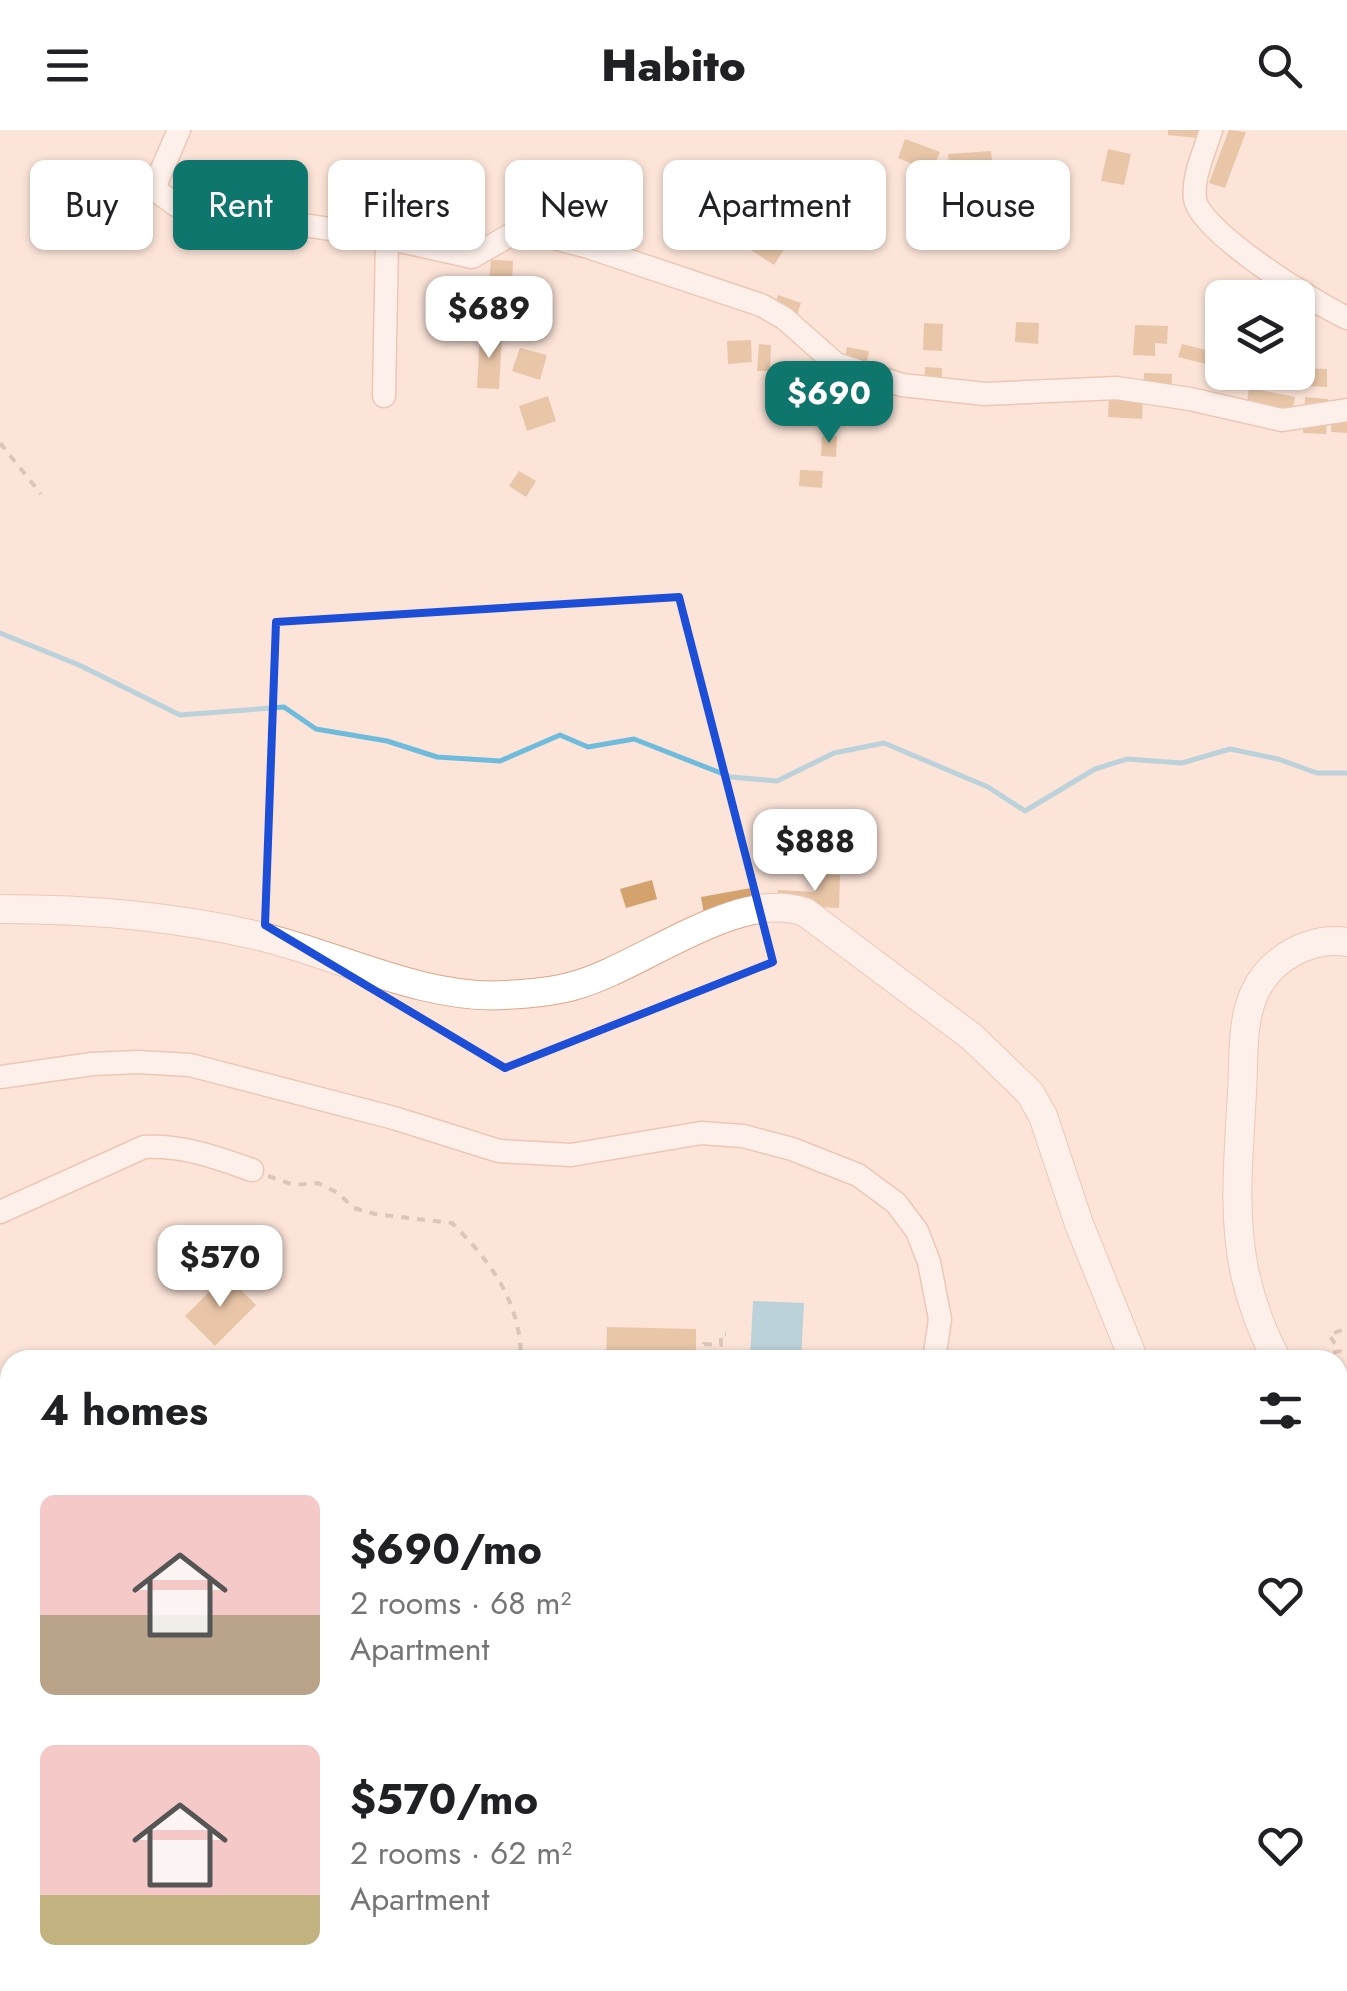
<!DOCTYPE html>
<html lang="en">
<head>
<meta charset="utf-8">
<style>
  body { margin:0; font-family:Jost,sans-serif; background:#f6f6f6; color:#202124; height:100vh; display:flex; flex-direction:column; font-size:38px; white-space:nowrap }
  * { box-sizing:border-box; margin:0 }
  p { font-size:32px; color:#757577 }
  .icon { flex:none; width:55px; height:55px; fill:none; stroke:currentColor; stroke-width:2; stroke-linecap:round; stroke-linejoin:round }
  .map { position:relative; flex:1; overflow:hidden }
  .drawer { position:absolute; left:0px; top:1220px; width:1348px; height:642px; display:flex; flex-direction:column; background:#fff; border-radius:30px 30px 0 0; box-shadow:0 2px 8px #0004 }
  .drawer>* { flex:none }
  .hud { position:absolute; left:30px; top:30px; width:1288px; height:90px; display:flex; gap:20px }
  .fabs { position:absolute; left:1205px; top:150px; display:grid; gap:20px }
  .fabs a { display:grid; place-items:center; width:110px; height:110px; border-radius:15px; background:#fff; box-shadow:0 2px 8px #0004; font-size:50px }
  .price { position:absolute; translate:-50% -85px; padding:0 22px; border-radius:20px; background:#fff; color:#222; font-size:32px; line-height:65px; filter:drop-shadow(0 2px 5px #0008) }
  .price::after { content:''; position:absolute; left:50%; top:60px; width:30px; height:22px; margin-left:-15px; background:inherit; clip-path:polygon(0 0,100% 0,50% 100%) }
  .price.selected { background:#0f766e; color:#fff }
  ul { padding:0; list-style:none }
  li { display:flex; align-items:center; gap:30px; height:250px; padding:0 40px }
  li span { display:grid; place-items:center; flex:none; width:280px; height:200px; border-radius:15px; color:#555 }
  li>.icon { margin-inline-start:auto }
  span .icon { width:120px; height:120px; fill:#fffc; stroke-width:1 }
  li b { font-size:42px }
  h2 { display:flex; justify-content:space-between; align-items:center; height:120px; padding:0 40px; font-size:42px }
  .chip { padding:0 35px; border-radius:15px; background:#fff; box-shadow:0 2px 8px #0004; font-size:35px; line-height:90px }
  .chip.selected { background:#0f766e; color:#fff }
  header { display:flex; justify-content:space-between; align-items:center; height:130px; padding:0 40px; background:#fff; font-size:45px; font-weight:800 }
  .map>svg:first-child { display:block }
  .water { fill:#6ebcdd }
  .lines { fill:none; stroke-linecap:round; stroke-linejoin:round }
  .stream { stroke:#6ebcdd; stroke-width:5 }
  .building { fill:#d3a26d }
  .minor-casing { stroke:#dea588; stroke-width:25 }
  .tertiary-casing { stroke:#dea588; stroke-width:30 }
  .path { stroke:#b79f94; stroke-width:4; stroke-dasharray:8 8; stroke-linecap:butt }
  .minor { stroke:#fff; stroke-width:22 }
  .tertiary { stroke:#fff; stroke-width:28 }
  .marked { fill:none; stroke:#1d4ed8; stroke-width:8; stroke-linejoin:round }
</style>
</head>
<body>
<header><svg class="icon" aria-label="menu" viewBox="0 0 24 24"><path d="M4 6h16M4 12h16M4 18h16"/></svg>Habito<svg class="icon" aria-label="search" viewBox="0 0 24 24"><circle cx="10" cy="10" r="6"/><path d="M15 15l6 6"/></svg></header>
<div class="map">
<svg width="1347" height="1861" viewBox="0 0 1347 1861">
  <rect width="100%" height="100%" fill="#fce4d8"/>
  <!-- water -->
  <path class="water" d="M753,1171l51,2 -3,57h-51z"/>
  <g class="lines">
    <!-- stream -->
    <path class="stream" d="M0,503l79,32 101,50 104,-8 32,22 71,12 50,16 63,4 60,-26 28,12 46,-8 97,38 46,4 57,-28 50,-10 104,44 37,24 70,-42 32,-10 55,4 48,-14 48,10 39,14h30"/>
  </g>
  <!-- building -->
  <g class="building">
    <path d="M1168,0h30l-1,8 -29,-3z"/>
    <path d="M1229,0l17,2 -21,56 -16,-5z"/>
    <path d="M905,9l35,13 -8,20 -34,-14z"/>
    <path d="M1108,19l23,5 -7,31 -23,-4z"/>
    <path d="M991,21l2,20 -43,4 -2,-21z"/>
    <path d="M677,71l29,9 -7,24 -29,-8z"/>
    <path d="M765,99l23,14 -14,22 -23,-15z"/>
    <path d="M491,130l22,1 -1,23 -23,-2z"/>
    <path d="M778,165l23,8 -4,12 -23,-8z"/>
    <path d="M1016,192l23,1 -1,21 -23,-2z"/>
    <path d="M924,193l19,1 -1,27 -19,-1z"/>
    <path d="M1135,195l33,1 -1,18 -12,-1v13l-22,-1z"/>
    <path d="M480,203l22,2 -3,54 -22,-1z"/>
    <path d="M751,210l1,22 -24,2 -1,-23z"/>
    <path d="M759,214l12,1 -1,26h-13z"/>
    <path d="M1182,214l39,10 -4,13 -39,-10z"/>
    <path d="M847,217l22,4 -5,25 20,5 -5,19 -20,-5 5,-19 -22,-4z"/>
    <path d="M520,218l27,7 -7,25 -28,-9z"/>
    <path d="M925,237l17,1 -1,32 -17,-1z"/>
    <path d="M1303,238l24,1v18l-24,-1z"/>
    <path d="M1274,242h21l-2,13 -21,-5z"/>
    <path d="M1144,243l28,1 -1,25 -28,-2z"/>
    <path d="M815,256l27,7 -4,16 -27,-6z"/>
    <path d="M1249,258l46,9 -3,14 -45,-9z"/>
    <path d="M548,266l8,25 -29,10 -8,-25z"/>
    <path d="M1109,266l34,1 -1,22 -34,-2z"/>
    <path d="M1305,267l23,2 -2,35 -23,-1z"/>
    <path d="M1332,283l15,1v19l-16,-1z"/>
    <path d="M822,306h15l-1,21 -15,-1z"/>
    <path d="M800,340l23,1 -1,17 -23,-2z"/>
    <path d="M519,341l17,10 -10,16 -17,-11z"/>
    <path d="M815,744l25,1 -1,33 -62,-3 1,-15 36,2z"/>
    <path d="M652,750l5,19 -31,9 -6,-19z"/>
    <path d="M751,758l3,18 -50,8 -3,-17z"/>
    <path d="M226,1145l30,30 -41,41 -30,-30z"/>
    <path d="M607,1197l89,2v31h-90z"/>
    <path d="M173,1852h35l-1,9h-34z"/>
    <rect x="320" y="1852" width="18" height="9"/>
    <path d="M366,1852h57l66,6v3h-123z"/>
  </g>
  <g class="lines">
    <defs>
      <g id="minor">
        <path d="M179,0l-23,53 2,9 18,13 211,33 85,19 49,-28 67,18 173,58 23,13 52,46 66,21 83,9 132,-6 73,11 92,21 65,-10"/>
        <path d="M1211,0c-6,21 -19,46 -16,69 5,33 120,104 152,119"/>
        <path d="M384,266l3,-158"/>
        <path d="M0,947l92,-13 46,-2 52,3 204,53 105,33 72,4 130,-22 42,3 49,13 66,26 38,28 21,28 12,31 11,57 -6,41"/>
        <path d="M0,1082l144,-65c40,-2 71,10 108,23"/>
        <path d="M961,1861l1,-9"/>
      </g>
      <g id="tertiary">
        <path d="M0,779c88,0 177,7 263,28 77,19 162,63 242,58 22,-1 46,-3 68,-9 68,-18 163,-98 232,-74l167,125 58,56 13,23 36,108 55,136"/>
        <path d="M1277,1230c-15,-28 -25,-55 -32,-86 -13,-60 -6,-121 -3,-182 2,-31 -1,-69 12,-98 15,-35 56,-58 93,-52"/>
      </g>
    </defs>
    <!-- minor casing -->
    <use href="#minor" class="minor-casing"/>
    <!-- tertiary casing -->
    <use href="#tertiary" class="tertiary-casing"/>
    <!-- path -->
    <g class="path">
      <path d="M0,313l41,51"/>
      <path d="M268,1046l26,9 24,-2 20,10 16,15 21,6 77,9c39,39 69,79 69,137"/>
      <path d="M703,1230l1,-16 17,1v-11h5"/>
      <path d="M1302,1230l38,-9 -11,-16 18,-7"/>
    </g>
    <!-- minor -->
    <use href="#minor" class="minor"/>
    <!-- tertiary -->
    <use href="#tertiary" class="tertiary"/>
  </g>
  <!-- marked area -->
  <path d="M0 0H1347V1861H0ZM679,467l94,365 -268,106 -240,-143 11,-303z" fill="#fce4d8" fill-opacity=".55" fill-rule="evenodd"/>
  <path class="marked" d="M679,467l94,365 -268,106 -240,-143 11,-303z"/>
</svg>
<div class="fabs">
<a><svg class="icon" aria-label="layers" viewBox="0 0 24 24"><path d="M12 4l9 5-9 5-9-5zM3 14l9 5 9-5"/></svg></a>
</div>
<b class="price" style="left:489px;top:231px">$689</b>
<b class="price selected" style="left:829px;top:316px">$690</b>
<b class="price" style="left:815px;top:764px">$888</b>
<b class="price" style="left:220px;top:1180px">$570</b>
<div class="hud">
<a class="chip">Buy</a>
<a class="chip selected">Rent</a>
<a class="chip">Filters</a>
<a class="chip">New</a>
<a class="chip">Apartment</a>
<a class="chip">House</a>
</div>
<section class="drawer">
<h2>4 homes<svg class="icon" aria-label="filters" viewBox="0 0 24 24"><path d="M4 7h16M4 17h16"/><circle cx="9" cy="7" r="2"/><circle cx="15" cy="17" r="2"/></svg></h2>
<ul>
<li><span style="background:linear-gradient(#f6c9c9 60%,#b9a48a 0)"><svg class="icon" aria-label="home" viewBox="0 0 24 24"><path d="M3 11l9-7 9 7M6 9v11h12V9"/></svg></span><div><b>$690/mo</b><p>2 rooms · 68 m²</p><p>Apartment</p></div><svg class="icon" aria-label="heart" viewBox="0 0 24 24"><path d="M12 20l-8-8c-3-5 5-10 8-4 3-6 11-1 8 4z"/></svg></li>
<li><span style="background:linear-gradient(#f6c9c9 75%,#c2b280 0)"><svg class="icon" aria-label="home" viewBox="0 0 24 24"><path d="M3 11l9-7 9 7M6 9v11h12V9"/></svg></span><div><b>$570/mo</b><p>2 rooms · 62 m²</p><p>Apartment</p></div><svg class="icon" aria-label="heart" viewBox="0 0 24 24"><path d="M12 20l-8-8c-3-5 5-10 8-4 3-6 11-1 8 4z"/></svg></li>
</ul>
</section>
</div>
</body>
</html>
